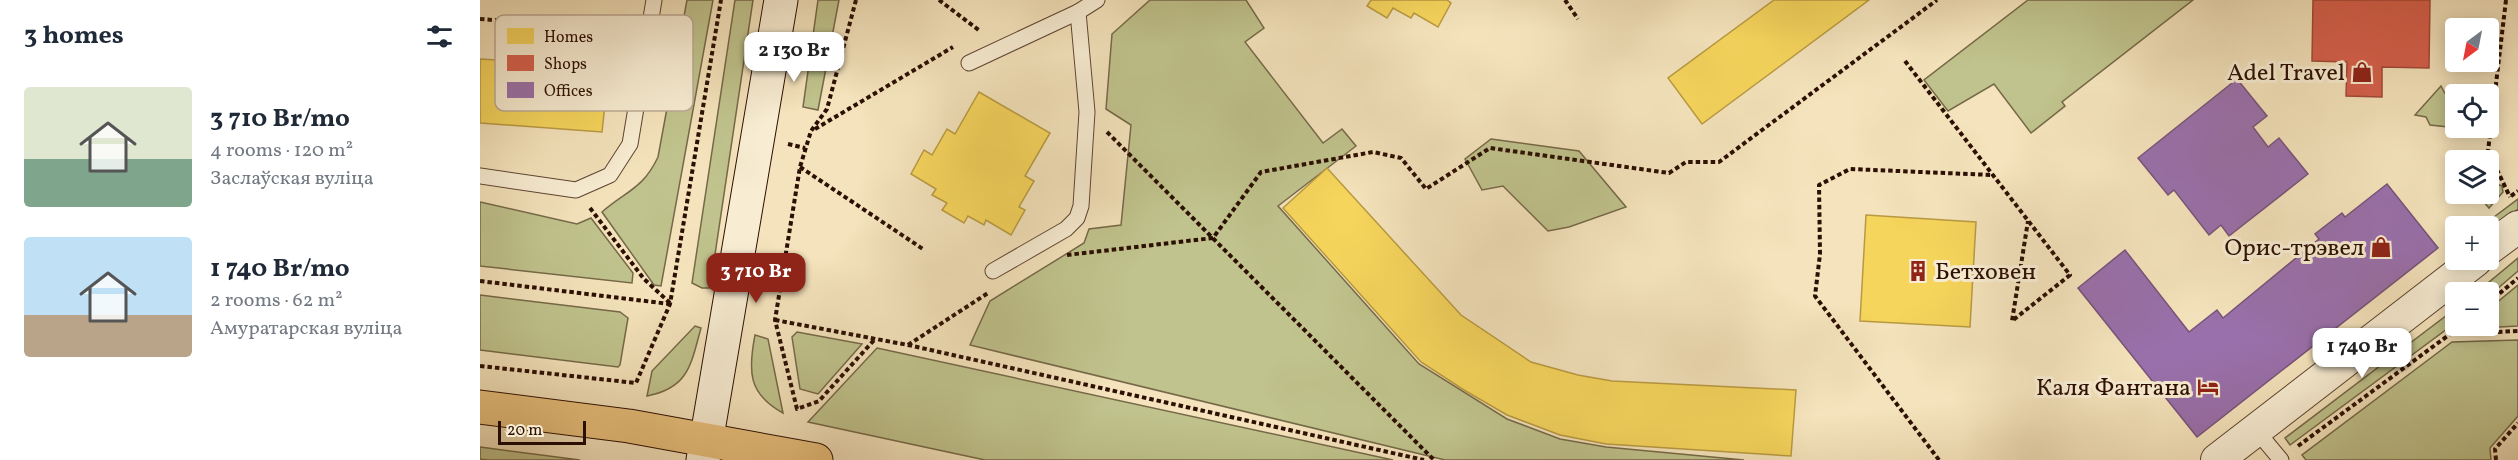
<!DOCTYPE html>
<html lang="en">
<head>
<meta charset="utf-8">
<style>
  body { margin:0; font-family:Vollkorn,serif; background:#f6f6f7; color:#1f2937; height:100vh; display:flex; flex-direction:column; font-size:22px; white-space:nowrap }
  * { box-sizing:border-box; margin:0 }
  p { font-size:20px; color:#747a83 }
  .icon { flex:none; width:33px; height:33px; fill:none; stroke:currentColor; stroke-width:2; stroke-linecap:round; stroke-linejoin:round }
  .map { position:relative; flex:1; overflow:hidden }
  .side { display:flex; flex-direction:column; background:#fff; width:480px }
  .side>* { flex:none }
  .needle { width:39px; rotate:212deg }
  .buttons { position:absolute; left:1965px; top:18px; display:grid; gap:12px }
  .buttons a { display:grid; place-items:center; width:54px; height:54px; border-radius:6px; background:#fff; box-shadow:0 3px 15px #0003; font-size:30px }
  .scale { position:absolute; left:18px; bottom:15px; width:88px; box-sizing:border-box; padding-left:6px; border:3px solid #2c0f03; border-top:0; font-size:16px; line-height:21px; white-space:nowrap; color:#2c0f03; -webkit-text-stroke:4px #f8edd3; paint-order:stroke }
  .price { position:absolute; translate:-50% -51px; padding:0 14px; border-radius:12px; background:#fff; color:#222; font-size:20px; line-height:39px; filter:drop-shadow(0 2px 3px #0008) }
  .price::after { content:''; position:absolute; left:50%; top:36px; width:18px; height:14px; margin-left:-9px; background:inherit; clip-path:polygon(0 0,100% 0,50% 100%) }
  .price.active { background:#8f2418; color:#fff }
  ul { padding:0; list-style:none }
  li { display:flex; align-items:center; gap:18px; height:150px; padding:0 24px }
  li span { display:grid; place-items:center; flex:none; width:168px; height:120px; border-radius:6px; color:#555 }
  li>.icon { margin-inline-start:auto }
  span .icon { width:72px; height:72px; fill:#fffc; stroke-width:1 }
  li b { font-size:26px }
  h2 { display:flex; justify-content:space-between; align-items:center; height:72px; padding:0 24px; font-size:26px }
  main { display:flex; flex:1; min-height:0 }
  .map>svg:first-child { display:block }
  .green { fill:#c0c38d; stroke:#766948; stroke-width:1.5 }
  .homes { fill:#f6d55c; stroke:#b99a41; stroke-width:1.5 }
  .shops { fill:#d6604d; stroke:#a34837; stroke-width:1.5 }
  .offices { fill:#9970ab; stroke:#785379; stroke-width:1.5 }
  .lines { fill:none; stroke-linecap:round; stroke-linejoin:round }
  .service-casing { stroke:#5e4431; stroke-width:17 }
  .minor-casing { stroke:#5e4431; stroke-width:34 }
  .secondary-casing { stroke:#2c0f03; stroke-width:35 }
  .primary-casing { stroke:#2c0f03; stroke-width:35 }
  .path { stroke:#2c0f03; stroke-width:4; stroke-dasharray:4.5 3; stroke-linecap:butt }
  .service { stroke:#f8edd3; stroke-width:15 }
  .minor { stroke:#f8edd3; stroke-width:32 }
  .secondary { stroke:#f8edd3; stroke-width:33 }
  .primary { stroke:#eac27e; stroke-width:33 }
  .labels { text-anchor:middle; stroke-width:6; stroke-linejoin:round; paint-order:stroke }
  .poi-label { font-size:24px; fill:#2c0f03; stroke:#f8edd3; text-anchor:end }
  .key { fill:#f8edd3; stroke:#bbaa95; stroke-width:1.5 }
  .key-label { font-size:16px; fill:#2c0f03 }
</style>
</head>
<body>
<main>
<section class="side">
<h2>3 homes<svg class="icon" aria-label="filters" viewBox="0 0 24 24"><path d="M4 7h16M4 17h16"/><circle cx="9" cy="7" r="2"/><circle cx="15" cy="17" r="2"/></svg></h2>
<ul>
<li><span style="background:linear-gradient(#dfe7d0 60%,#7fa58c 0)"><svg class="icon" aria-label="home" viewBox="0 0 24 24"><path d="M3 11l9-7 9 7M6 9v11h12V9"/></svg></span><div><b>3 710 Br/mo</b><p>4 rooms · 120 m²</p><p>Заслаўская вуліца</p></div></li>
<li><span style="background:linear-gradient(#bfe0f5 65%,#b9a48a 0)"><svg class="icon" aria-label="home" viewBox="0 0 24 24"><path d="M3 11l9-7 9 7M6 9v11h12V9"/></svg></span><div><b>1 740 Br/mo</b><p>2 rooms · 62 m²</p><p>Амуратарская вуліца</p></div></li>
</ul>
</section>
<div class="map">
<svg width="2038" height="460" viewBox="0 0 2038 460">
  <rect width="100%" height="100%" fill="#f4e3bc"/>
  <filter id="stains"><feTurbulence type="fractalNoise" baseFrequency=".00333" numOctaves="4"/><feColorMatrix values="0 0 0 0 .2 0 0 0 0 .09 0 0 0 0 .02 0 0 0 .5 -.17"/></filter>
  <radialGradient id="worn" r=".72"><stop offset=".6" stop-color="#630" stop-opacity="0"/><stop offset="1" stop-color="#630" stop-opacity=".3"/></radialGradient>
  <!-- green -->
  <g class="green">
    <path d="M207,0h26l-52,286 -7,-1 -52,-73c24,-21 41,-23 56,-55z"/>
    <path d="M255,0h18l-43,288h-8l-10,-5z"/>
    <path d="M338,0h21l-21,110 -15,-3z"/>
    <path d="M670,0h96l18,28 -19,14 78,101 19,-14 14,17 -78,60 141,158 88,55 53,20 46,8 138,13h-299l-475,-115 20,-44 94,-58 5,-14 32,-4 10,-100 -25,-16 6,-75z"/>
    <path d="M1548,0h165l-131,102 3,4 -34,27 -37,-49 -46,27 -24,-31z"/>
    <path d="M1961,86l14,26 1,16h2l-28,-3 -4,-8 -11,-2z"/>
    <path d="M1011,139l88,12 47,56 -57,20 -21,4 -45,-45 -21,4 -17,-31z"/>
    <path d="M2009,180l13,6 1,6 -14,16 -12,-14h11z"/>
    <path d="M2038,199v10l-18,14 -6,-6z"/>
    <path d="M0,202l97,22 14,-6 42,55 -1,10 -152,-17z"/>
    <path d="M2038,258v13l-29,25 -1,-4h-11z"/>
    <path d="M2038,285v41l-54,3 5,-3h19l1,-17z"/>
    <path d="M0,295l140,17 8,6 -8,47 -2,2 -138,-17z"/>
    <path d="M1975,309v14l-165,122 -5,-7z"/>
    <path d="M215,326l6,2c-10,36 -12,60 -54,68l5,-25z"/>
    <path d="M317,332l65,12 -44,50 -18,-5 -8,-52z"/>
    <path d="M275,335l13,4 15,74c-35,-19 -35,-42 -28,-78z"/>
    <path d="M2038,340v76l-28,32 1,12h-185l-4,-5 150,-113z"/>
    <path d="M397,348l516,112h-408l-177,-38z"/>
    <path d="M0,447l100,13h-93l-7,-1z"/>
  </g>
  <!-- homes -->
  <g class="homes">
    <path d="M891,0h76l4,3 -13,24 -24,-14 -3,5 -18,-10 -6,10 -20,-12z"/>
    <path d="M1294,0h95l-167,124 -34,-46z"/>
    <path d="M0,59l129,8 -7,65 -122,-9z"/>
    <path d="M499,92l71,41 -25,43 9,5 -15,26 6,3 -14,25 -25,-15 -2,5 -16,-9 -4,7 -22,-13 5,-7 -15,-8 4,-6 -25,-15 13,-24 8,5 15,-26 8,5z"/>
    <path d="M847,168l134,147 70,47 47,13 34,6 184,9 -5,66 -185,-12 -46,-9 -53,-20 -43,-25 -43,-28 -138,-154z"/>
    <path d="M1386,215l110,7 -6,105 -110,-6z"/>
  </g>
  <!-- shops -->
  <path class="shops" d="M1833,0h117l-1,68 -47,-1v30l-36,-1 1,-34 -35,-1z"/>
  <!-- offices -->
  <g class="offices">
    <path d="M1757,79l30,37 -14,11 15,20 11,-9 29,36 -79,62 -8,-11 -12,10 -35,-45 -6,5 -30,-37z"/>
    <path d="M1907,184l51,64 -241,189 -119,-149 47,-38 64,82 28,-22 6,8 96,-79 -4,-5 27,-21 3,4z"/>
  </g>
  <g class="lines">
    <defs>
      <g id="service">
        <path d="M489,63l109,-51 19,-12"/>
        <path d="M0,176l96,14 34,-15 20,-31 24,-144"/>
        <path d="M513,271l73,-42 11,-11 4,-12 6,-94 -9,-100"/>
        <path d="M1776,430l25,30"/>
      </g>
      <g id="minor">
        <path d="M2008,249l30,-22"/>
        <path d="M1737,460l259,-200"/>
      </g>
      <path id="secondary" d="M223,460l78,-460"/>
      <path id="primary" d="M0,407l149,19 187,34"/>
    </defs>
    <!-- service casing -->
    <use href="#service" class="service-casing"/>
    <!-- minor casing -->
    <use href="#minor" class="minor-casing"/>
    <!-- secondary casing -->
    <use href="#secondary" class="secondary-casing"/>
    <!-- primary casing -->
    <use href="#primary" class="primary-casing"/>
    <!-- path -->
    <g class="path">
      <path d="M376,0l-29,109 -16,22 -11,36 -25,153 22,89 22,-8 56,-62"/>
      <path d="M459,0l41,31"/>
      <path d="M1085,0l13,19"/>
      <path d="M2026,0l-18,151 22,46"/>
      <path d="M0,19l147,11"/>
      <path d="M1425,61l165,214 -58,46 16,-100"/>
      <path d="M335,129l138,-82"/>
      <path d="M627,132l327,328"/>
      <path d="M308,144l17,4"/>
      <path d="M320,167l123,82"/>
      <path d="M2031,196l7,-5"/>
      <path d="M110,208l54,71 26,24"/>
      <path d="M587,255l146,-17 48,-66 112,-20 28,6 25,31 64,-41 179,25 17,-11h33l218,-162"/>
      <path d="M0,281l190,23"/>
      <path d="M2008,303l30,-25"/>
      <path d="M295,320l133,25 516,115"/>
      <path d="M1973,334l65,-3"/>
      <path d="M428,345l80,-52"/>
      <path d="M0,366l156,17 34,-79 51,-304"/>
      <path d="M1818,446l163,-120"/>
      <path d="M1459,460l-124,-164 5,-42 -1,-69 31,-16 142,6"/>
      <path d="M2016,460l-1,-11 23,-26"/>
    </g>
    <!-- service -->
    <use href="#service" class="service"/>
    <!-- minor -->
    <use href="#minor" class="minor"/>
    <!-- secondary -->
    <use href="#secondary" class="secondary"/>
    <!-- primary -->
    <use href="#primary" class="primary"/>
  </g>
  <!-- icons -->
  <defs>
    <symbol id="shop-bare" viewBox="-9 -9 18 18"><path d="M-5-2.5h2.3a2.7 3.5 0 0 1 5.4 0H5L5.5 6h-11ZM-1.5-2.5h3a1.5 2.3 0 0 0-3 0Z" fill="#8f2418" stroke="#f8edd3" stroke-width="2.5" paint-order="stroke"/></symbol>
    <symbol id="building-bare" viewBox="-9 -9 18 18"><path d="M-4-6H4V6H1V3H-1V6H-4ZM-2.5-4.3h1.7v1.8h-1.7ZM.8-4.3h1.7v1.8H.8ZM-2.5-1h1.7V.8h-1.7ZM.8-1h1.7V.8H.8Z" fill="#8f2418" stroke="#f8edd3" stroke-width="2.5" paint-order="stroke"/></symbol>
    <symbol id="hotel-bare" viewBox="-9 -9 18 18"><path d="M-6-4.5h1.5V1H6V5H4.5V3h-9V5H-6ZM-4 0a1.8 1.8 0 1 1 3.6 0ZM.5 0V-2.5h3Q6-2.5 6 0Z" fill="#8f2418" stroke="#f8edd3" stroke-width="2.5" paint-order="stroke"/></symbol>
  </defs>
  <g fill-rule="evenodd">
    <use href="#shop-bare" x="1867" y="57" width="30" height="30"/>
    <use href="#shop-bare" x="1886" y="232" width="30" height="30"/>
    <use href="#building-bare" x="1423" y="256" width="30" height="30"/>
    <use href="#hotel-bare" x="1713" y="372" width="30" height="30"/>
  </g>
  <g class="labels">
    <!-- poi labels -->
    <g class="poi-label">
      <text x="1865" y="80">Adel Travel</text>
      <text x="1884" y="255">Орис-трэвел</text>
      <text x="1455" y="279" text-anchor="start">Бетховен</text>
      <text x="1711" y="395">Каля Фантана</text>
    </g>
  </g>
  <!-- legend -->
  <rect x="15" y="15" width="198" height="96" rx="9" class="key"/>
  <rect x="27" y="28" width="27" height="16" fill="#f6d55c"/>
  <rect x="27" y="55" width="27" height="16" fill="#d6604d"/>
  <rect x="27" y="82" width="27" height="16" fill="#9970ab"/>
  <g class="key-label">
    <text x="64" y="42">Homes</text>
    <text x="64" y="69">Shops</text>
    <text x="64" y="96">Offices</text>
  </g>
  <rect width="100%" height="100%" filter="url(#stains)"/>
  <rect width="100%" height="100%" fill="url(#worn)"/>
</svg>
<div class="buttons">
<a><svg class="needle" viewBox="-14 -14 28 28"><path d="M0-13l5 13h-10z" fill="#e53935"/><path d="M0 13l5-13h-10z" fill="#747a83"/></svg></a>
<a><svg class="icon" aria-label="locate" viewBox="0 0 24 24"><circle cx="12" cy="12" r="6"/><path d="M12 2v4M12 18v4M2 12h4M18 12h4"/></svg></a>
<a><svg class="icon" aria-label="layers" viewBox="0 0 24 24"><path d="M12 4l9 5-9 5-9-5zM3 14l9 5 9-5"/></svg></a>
<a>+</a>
<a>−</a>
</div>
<div class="scale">20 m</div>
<b class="price" style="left:314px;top:83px">2 130 Br</b>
<b class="price active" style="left:276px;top:304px">3 710 Br</b>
<b class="price" style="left:1882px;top:379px">1 740 Br</b>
</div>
</main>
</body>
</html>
